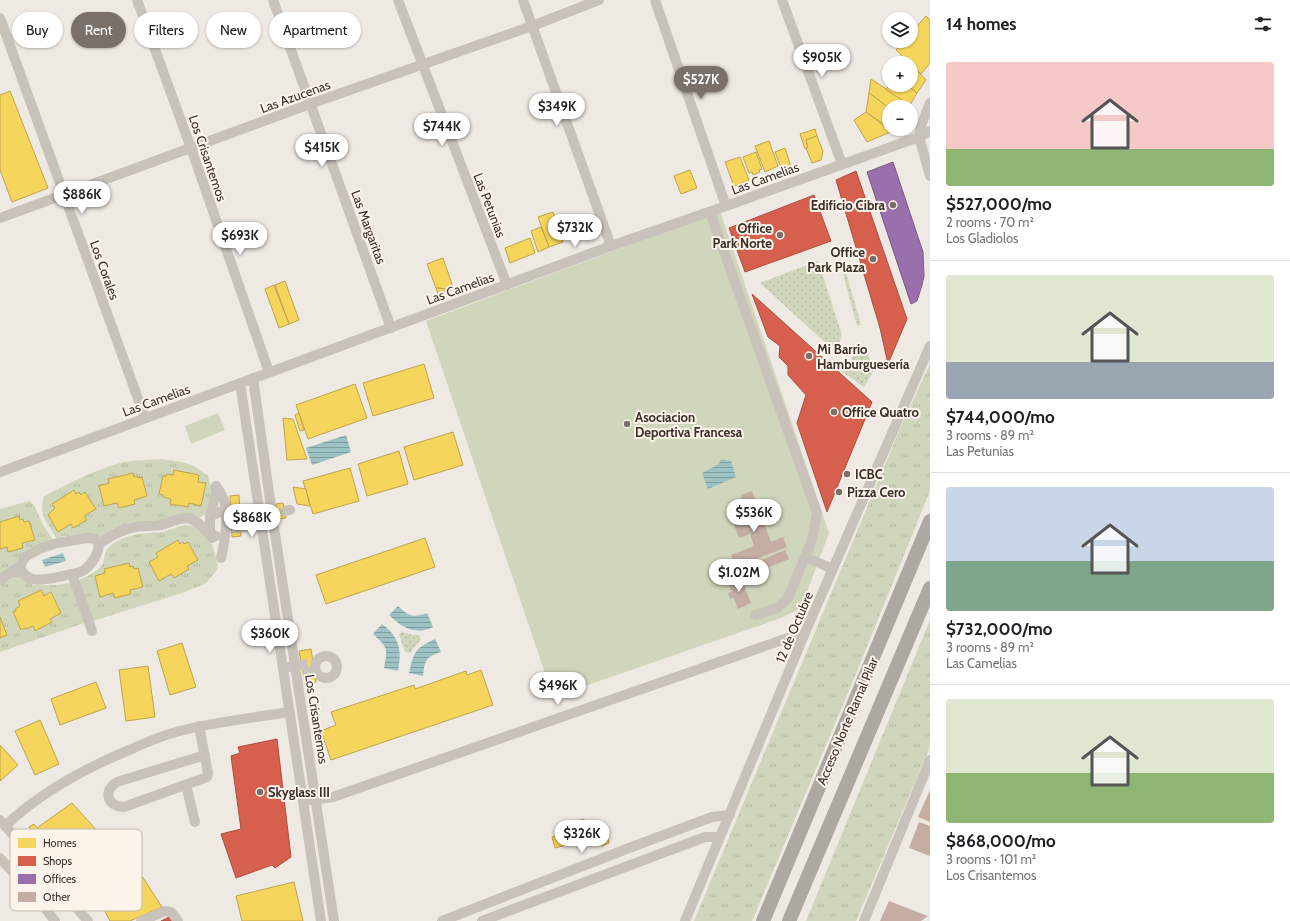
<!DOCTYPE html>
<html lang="en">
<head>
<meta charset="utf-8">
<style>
  body { margin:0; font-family:Cabin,sans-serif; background:#f6f6f6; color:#202124; height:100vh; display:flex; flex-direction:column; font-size:15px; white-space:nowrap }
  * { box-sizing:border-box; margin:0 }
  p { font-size:13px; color:#757577 }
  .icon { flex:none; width:22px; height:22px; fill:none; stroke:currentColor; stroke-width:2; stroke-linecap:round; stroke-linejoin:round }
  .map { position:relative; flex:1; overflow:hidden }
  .drawer { display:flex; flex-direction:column; background:#fff; width:360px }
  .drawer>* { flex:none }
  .banner { position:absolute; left:12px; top:12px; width:380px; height:36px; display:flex; gap:8px }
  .tools { position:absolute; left:882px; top:12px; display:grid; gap:8px }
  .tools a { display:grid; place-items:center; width:36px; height:36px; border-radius:50%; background:#fff; box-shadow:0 1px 3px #0004; font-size:20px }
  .price { position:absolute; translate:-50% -34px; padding:0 9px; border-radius:14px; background:#fff; color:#222; font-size:13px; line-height:26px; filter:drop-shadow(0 1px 2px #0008) }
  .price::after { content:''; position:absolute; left:50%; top:24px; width:12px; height:9px; margin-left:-6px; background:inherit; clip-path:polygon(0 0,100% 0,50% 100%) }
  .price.current { background:#7a706a; color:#fff }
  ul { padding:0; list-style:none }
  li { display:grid; align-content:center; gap:8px; height:212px; padding:0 16px }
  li+li { border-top:1px solid #e0e0e0 }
  li span { display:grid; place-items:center; height:124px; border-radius:4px; color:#555 }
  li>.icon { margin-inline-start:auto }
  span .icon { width:72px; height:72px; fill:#fffc; stroke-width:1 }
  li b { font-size:17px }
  h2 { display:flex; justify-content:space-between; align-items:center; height:48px; padding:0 16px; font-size:17px }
  .pill { padding:0 14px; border-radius:18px; background:#fff; box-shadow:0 1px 3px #0004; font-size:14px; line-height:36px }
  .pill.current { background:#7a706a; color:#fff }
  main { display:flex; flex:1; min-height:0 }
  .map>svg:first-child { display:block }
  .grass { fill:url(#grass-tufts) }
  .park { fill:url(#park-dots) }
  .pitch { fill:#d0d6bb }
  .water { fill:url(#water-rules) }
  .homes { fill:#f6d55c; stroke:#bea34d }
  .shops { fill:#d6604d; stroke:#a85142 }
  .offices { fill:#9970ab; stroke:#7d5c84 }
  .building { fill:#c5ada3 }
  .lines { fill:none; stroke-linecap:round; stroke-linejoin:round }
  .minor-tunnel { stroke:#cbc4be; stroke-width:10; stroke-dasharray:10 5; stroke-linecap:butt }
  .minor { stroke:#c9c2bb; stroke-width:10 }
  .highway { stroke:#aea8a2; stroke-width:14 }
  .poi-dot { fill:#7a706a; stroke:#fcf4eb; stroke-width:1.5 }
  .labels { text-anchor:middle; stroke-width:4; stroke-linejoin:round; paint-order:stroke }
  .street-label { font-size:13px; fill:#3b2f29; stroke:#fcf4eb }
  .poi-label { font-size:13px; font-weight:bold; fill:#3b2f29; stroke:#fcf4eb; text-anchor:start }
  .key { fill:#fcf4eb; stroke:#c2b9b1; stroke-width:1 }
  .key-label { font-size:11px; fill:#3b2f29 }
</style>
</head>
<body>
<main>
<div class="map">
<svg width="930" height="921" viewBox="0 0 930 921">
  <defs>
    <pattern id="grass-tufts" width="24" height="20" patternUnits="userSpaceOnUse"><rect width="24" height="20" fill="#d0d6bb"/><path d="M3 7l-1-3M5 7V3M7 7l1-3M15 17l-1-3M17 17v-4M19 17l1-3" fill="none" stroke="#b4b8a1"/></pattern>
    <pattern id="park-dots" width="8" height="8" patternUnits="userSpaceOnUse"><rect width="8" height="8" fill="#d0d6bb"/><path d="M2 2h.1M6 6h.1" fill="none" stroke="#b4b8a1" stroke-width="1.8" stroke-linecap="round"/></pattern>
    <pattern id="water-rules" width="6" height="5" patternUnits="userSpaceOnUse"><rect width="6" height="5" fill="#9cc2c3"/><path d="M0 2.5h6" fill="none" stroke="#809e9e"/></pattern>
  </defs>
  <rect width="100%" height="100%" fill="#efe9e3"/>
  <!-- grass -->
  <g class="grass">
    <path d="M930,364v127l-77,190 -101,240h-58l208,-497z"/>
    <path d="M161,459l21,3 12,4 14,10 4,14 -2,14 -4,10 -5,3 -7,2h-15l-69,20 -47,-3 -6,3c-10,-17 -19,-23 -13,-43 23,-12 55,-28 80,-34 13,-2 25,-2 37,-3z"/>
    <path d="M29,501l5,4 9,20 10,15 -53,39v-70z"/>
    <path d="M184,525c25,0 31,24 34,44l-13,15 -23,9 -89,28 -14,-41c9,-4 23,-9 25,-21 1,-4 0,-7 4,-11 9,-10 26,-14 40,-15 5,-1 11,0 15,-1 7,-2 14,-5 21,-7z"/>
    <path d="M15,571l18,14h23l14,-2 14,40 -84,29v-67z"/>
    <path d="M930,620v127l-74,174h-50z"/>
  </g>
  <!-- park -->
  <g class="park">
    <path d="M818,261l24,74 -3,9 -9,3 -70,-64z"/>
    <path d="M845,269l16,56 -4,1 -15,-56z"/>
    <path d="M866,346l7,26 -9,15 -23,-16 21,-24z"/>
    <path d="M402,632l11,3h6l2,5 -8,8 -2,5 -6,-1 -6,-18z"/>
  </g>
  <!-- pitch -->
  <g class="pitch">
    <path d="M720,211l109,322 -28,75 -20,10 -228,79 -127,-376z"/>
    <path d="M218,413l7,17 -34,14 -6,-18z"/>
  </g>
  <!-- water -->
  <g class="water">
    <path d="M346,435l5,17 -39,13 -6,-17z"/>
    <path d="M721,459l10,2 5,16 -28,12 -6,-16 17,-9z"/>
    <path d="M63,553l3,8 -21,6 -3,-7z"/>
    <path d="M398,606c10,10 15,12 29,7l6,14c-17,9 -32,0 -44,-12z"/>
    <path d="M382,624c18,13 20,27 16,47l-14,-3c4,-20 4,-20 -11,-34z"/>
    <path d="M435,639l6,13c-16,5 -16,9 -18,24l-14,-3c5,-21 6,-25 26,-34z"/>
  </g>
  <!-- homes -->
  <g class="homes">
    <path d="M926,16l4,4v43l-9,11 -25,-24 8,-9h7v-8z"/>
    <path d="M905,59l5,4h-8z"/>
    <path d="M911,64l15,16 -9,13 -10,-8h4z"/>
    <path d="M871,79l39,26 -2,2 -19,1 -20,-15z"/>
    <path d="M889,85h18l10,8 -7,12 -24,-15z"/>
    <path d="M10,91l38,97 -36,14 -12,-32v-75z"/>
    <path d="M869,93l20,15v20l-23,-16z"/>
    <path d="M866,112l23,17 4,2 -26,11 -13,-22z"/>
    <path d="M815,129l2,7 -11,4 2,7 -3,2 -5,-15z"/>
    <path d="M817,136l6,15 -2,9 -9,3 -6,-15 2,-1 -2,-7z"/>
    <path d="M769,141l9,25 -13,6 -10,-26z"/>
    <path d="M785,148l6,19 -9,3 -7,-18z"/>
    <path d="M756,152l6,17 -3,1 1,2 -7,3 -1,-3 -3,1 -6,-16z"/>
    <path d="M740,157l9,23 -15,6 -9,-24z"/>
    <path d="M690,170l7,18 -16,6 -7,-18z"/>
    <path d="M553,212l10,30 -14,5 -11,-30z"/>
    <path d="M541,227l8,20 -11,5 -7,-21z"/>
    <path d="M530,238l5,15 -25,10 -5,-15z"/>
    <path d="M443,258l10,29 -3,2 -14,-1 -9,-24z"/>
    <path d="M285,281l14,39 -10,4 -14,-39z"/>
    <path d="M274,285l15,39 -10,4 -14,-39z"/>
    <path d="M436,288l12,1 -10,5z"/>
    <path d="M424,364l10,34 -61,18 -10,-33z"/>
    <path d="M355,384l12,34 -59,21 -12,-34z"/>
    <path d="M299,413l5,17 -4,1 -5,-16z"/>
    <path d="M283,418l10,1 14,40 -20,1z"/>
    <path d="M453,432l10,33 -49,15 -10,-33z"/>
    <path d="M399,451l9,33 -41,12 -9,-32z"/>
    <path d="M350,468l9,33 -46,13 -10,-33z"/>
    <path d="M174,470l25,5 -1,7 8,1 -5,23 -12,-3 -1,4 -18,-3 1,-5 -8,-2v-2l-4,-1 4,-18h3l1,-2 6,1z"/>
    <path d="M133,473l1,4 3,-1 1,2 4,-1 5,19 -13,4 1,4 -16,4 -2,-5 -13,3 -5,-20 10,-3 -1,-4z"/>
    <path d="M293,487l13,2 4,17 -13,-2z"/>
    <path d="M74,490l2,4 3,-2 2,3 4,-3 11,17 -12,7 3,4 -14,8 -2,-4 -13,8 -10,-17 7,-7 -3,-4z"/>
    <path d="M239,495l2,41 -9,1 -2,-41z"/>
    <path d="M283,503l3,15 -8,1 -2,-15z"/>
    <path d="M19,516l1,4 3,-1 1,3 5,-1 6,19 -13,3 1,5 -15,4 -1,-5 -7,2v-27z"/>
    <path d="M425,538l10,29 -109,37 -10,-29z"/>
    <path d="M178,540l2,4 3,-2 1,2 4,-2 10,18 -11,6 2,3 -15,9 -3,-4 -12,7 -10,-19 9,-5 -2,-4z"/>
    <path d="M129,563l1,4 3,-1 1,3 4,-1 5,19 -13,3 1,4 -16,4 -2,-5 -13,4 -5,-21 10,-3 -1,-4z"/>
    <path d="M41,590l3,6 7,-4 10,21 -11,6 2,3 -17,9 -2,-5 -7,3 -1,-1 -4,2 -8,-18 3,-1 -1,-2 5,-3 -2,-5z"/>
    <path d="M0,617l7,18 -7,3z"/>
    <path d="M182,643l14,44 -26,8 -13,-44z"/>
    <path d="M311,649l5,33 -11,2 -6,-33z"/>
    <path d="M148,666l7,51 -29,4 -7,-51z"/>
    <path d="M481,670l12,35 -162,55 -10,-29 15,-6 -5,-13 83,-27 1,4 51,-18 1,4z"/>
    <path d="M96,682l10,26 -46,17 -9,-26z"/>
    <path d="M40,720l19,44 -24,11 -20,-44z"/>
    <path d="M0,745l18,20 -18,16z"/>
    <path d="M72,803l29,32 5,-1 26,32 4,1 26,40 -32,14h-20l-8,-15 -7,3 -32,-48 -6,-1 -28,-33 5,-3 3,4z"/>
    <path d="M584,819l1,6 7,-2 2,6 10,-3 5,17 -7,3 -3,-10 -44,12 -3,-11 5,-1 -1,-4 14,-3 -1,-6z"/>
    <path d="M294,882l9,39h-61l-6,-25z"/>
  </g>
  <!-- shops -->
  <g class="shops">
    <path d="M856,171l51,148 -19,45 -8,-36 -44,-148z"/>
    <path d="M814,195l17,46 -86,31 -16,-44z"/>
    <path d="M752,294l120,108 -45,110 -30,-89 9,-28 -18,-20v-9l-9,-9 1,-11 -12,-9z"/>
    <path d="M277,739l14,118 -16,11 -3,-3 -36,13 -15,-44 20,-5 -10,-73 9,-3 -2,-6z"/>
    <path d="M169,917l3,4h-11z"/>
  </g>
  <!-- offices -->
  <path class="offices" d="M893,162l30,90 1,24 -2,9 -5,16 -6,3 -44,-132z"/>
  <!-- building -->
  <g class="building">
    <path d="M752,491l19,51 12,-5 4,10 -51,20 -5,-12 23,-9 -4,-12 -11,4 -8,-21 16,-6 -6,-16z"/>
    <path d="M785,550l4,9 -27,11 -3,-9z"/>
    <path d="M741,578l10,25 -13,6 -5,-12 -3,2 -2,-6 3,-1 -3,-9z"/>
    <path d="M930,790v32l-12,-5z"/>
    <path d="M919,822l11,4v30l-21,-8z"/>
    <path d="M889,901l39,15 -7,5h-41z"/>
  </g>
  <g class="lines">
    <!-- minor-tunnel -->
    <g class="minor-tunnel">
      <path d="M232,529l9,-2"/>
      <path d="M283,668l33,-5"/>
      <path d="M303,673l11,-2"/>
    </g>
    <!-- minor -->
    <g class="minor">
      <path d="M137,0l54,148 78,224"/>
      <path d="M273,0l118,328"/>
      <path d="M398,0l109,285"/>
      <path d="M523,0l88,246"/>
      <path d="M655,0l71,206"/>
      <path d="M782,0l60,164"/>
      <path d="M0,18l145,400"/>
      <path d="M930,103l-9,23 -2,11 11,39"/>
      <path d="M710,212l107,301 -5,27 -24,58 -11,10 -22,7"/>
      <path d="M0,218l310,-114 222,-78 67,-26"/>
      <path d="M253,378l19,136 62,407"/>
      <path d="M240,383l81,538"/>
      <path d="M0,472l611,-226 115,-40 193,-69 11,-6"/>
      <path d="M216,486c3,4 6,9 8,14 5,18 1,41 -3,58"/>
      <path d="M240,509l20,-1"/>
      <path d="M285,511l5,-1"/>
      <path d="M210,517l6,-24v-7"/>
      <path d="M241,527l21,-1"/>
      <path d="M216,536l-6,-3v-16c6,-5 12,-6 20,-7"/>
      <path d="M805,557l28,12"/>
      <path d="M20,566c5,20 27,13 43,10 7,-2 15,-2 21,-6 9,-7 14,-15 15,-26"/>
      <path d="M72,574l20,57"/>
      <path d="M0,580l20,-14 5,-9 14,-8 18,-6 30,-5 8,1 4,5c12,-8 23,-15 37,-17 8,-2 17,0 25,-2 9,-2 18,-8 27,-7 10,2 18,13 24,20"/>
      <circle cx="326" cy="667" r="11"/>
      <path d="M199,726l9,47 -1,4 -83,30c-16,0 -22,-16 -7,-25l88,-27"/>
      <path d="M186,785l9,37"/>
      <path d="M310,800l23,-3 452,-158 19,-4"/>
      <path d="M0,820l88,101"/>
      <path d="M5,826c37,-35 82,-59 129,-78 13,-6 28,-12 42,-16 37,-10 76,-14 114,-20"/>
      <path d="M0,858l45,50 10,13"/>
      <path d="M141,921l24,-10 6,1 7,9"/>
      <path d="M442,921l187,-73 83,-31 18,-2"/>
      <path d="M482,921l223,-84h15"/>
      <path d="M685,921l119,-286 126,-289"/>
      <path d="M864,921l66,-161"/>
    </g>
    <!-- highway -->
    <g class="highway">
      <path d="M763,921l167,-400"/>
      <path d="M789,921l141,-333"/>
    </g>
  </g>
  <!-- markers -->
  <g class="poi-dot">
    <circle cx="893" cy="205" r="4"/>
    <circle cx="780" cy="235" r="4"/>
    <circle cx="873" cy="259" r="4"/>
    <circle cx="809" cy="356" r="4"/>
    <circle cx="834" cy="412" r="4"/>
    <circle cx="627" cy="424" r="4"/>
    <circle cx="847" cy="474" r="4"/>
    <circle cx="839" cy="492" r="4"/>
    <circle cx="260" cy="792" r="4"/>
  </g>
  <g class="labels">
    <!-- street labels -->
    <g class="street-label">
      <text transform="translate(295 96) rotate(-20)" y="5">Las Azucenas</text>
      <text transform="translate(208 158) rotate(71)" y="5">Los Crisantemos</text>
      <text transform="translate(765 178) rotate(-20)" y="5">Las Camelias</text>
      <text transform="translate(490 205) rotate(69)" y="5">Las Petunias</text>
      <text transform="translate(369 227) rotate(70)" y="5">Las Margaritas</text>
      <text transform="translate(105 270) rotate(70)" y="5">Los Corales</text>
      <text transform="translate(460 288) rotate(-20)" y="5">Las Camelias</text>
      <text transform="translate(156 400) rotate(-20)" y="5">Las Camelias</text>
      <text transform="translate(794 627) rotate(-67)" y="5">12 de Octubre</text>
      <text transform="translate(317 719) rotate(81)" y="5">Los Crisantemos</text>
      <text transform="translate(847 721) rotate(-67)" y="5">Acceso Norte Ramal Pilar</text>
    </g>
    <!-- poi labels -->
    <g class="poi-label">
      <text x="885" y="210" text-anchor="end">Edificio Cibra</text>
      <text x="772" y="233" text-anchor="end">Office<tspan x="772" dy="15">Park Norte</tspan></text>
      <text x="865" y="257" text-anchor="end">Office<tspan x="865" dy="15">Park Plaza</tspan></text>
      <text x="817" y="354">Mi Barrio<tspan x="817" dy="15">Hamburguesería</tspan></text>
      <text x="842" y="417">Office Quatro</text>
      <text x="635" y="422">Asociacion<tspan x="635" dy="15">Deportiva Francesa</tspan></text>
      <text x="855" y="479">ICBC</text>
      <text x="847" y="497">Pizza Cero</text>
      <text x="268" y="797">Skyglass III</text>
    </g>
  </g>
  <!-- legend -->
  <rect x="10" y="829" width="132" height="82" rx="6" class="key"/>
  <rect x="18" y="838" width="18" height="10" fill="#f6d55c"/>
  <rect x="18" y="856" width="18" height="10" fill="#d6604d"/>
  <rect x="18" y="874" width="18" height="10" fill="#9970ab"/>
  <rect x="18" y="892" width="18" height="10" fill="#c5ada3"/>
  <g class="key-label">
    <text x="43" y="847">Homes</text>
    <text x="43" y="865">Shops</text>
    <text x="43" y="883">Offices</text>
    <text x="43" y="901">Other</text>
  </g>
</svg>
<div class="tools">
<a><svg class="icon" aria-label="layers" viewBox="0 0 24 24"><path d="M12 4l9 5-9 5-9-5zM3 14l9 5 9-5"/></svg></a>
<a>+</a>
<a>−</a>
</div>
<b class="price" style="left:822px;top:78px">$905K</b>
<b class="price current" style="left:701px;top:100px">$527K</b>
<b class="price" style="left:557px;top:127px">$349K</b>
<b class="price" style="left:442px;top:147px">$744K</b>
<b class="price" style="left:322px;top:168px">$415K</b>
<b class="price" style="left:82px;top:215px">$886K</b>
<b class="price" style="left:575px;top:248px">$732K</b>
<b class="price" style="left:240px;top:256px">$693K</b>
<b class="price" style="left:754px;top:533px">$536K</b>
<b class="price" style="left:252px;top:538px">$868K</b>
<b class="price" style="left:739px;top:593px">$1.02M</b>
<b class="price" style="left:270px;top:654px">$360K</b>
<b class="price" style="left:558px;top:706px">$496K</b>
<b class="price" style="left:582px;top:854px">$326K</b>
<div class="banner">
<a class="pill">Buy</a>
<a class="pill current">Rent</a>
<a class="pill">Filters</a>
<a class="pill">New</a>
<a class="pill">Apartment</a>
</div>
</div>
<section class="drawer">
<h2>14 homes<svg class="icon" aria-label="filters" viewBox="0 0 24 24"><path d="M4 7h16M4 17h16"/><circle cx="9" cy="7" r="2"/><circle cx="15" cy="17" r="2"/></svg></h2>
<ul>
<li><span style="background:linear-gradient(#f6c9c9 70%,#8fb573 0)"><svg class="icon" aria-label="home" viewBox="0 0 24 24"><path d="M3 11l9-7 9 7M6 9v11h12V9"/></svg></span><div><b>$527,000/mo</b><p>2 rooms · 70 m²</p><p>Los Gladiolos</p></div></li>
<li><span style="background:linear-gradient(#dfe7d0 70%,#9aa5b1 0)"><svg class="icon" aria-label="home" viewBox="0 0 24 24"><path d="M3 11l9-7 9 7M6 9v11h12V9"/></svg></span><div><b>$744,000/mo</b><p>3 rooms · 89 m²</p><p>Las Petunias</p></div></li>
<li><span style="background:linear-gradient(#c9d6e8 60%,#7fa58c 0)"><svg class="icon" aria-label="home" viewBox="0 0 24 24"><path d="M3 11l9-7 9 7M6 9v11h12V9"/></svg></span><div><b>$732,000/mo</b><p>3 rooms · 89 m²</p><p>Las Camelias</p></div></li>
<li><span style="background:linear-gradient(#dfe7d0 60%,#8fb573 0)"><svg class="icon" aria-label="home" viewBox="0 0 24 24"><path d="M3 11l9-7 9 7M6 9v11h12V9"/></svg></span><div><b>$868,000/mo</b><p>3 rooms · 101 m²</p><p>Los Crisantemos</p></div></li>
</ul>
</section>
</main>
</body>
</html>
